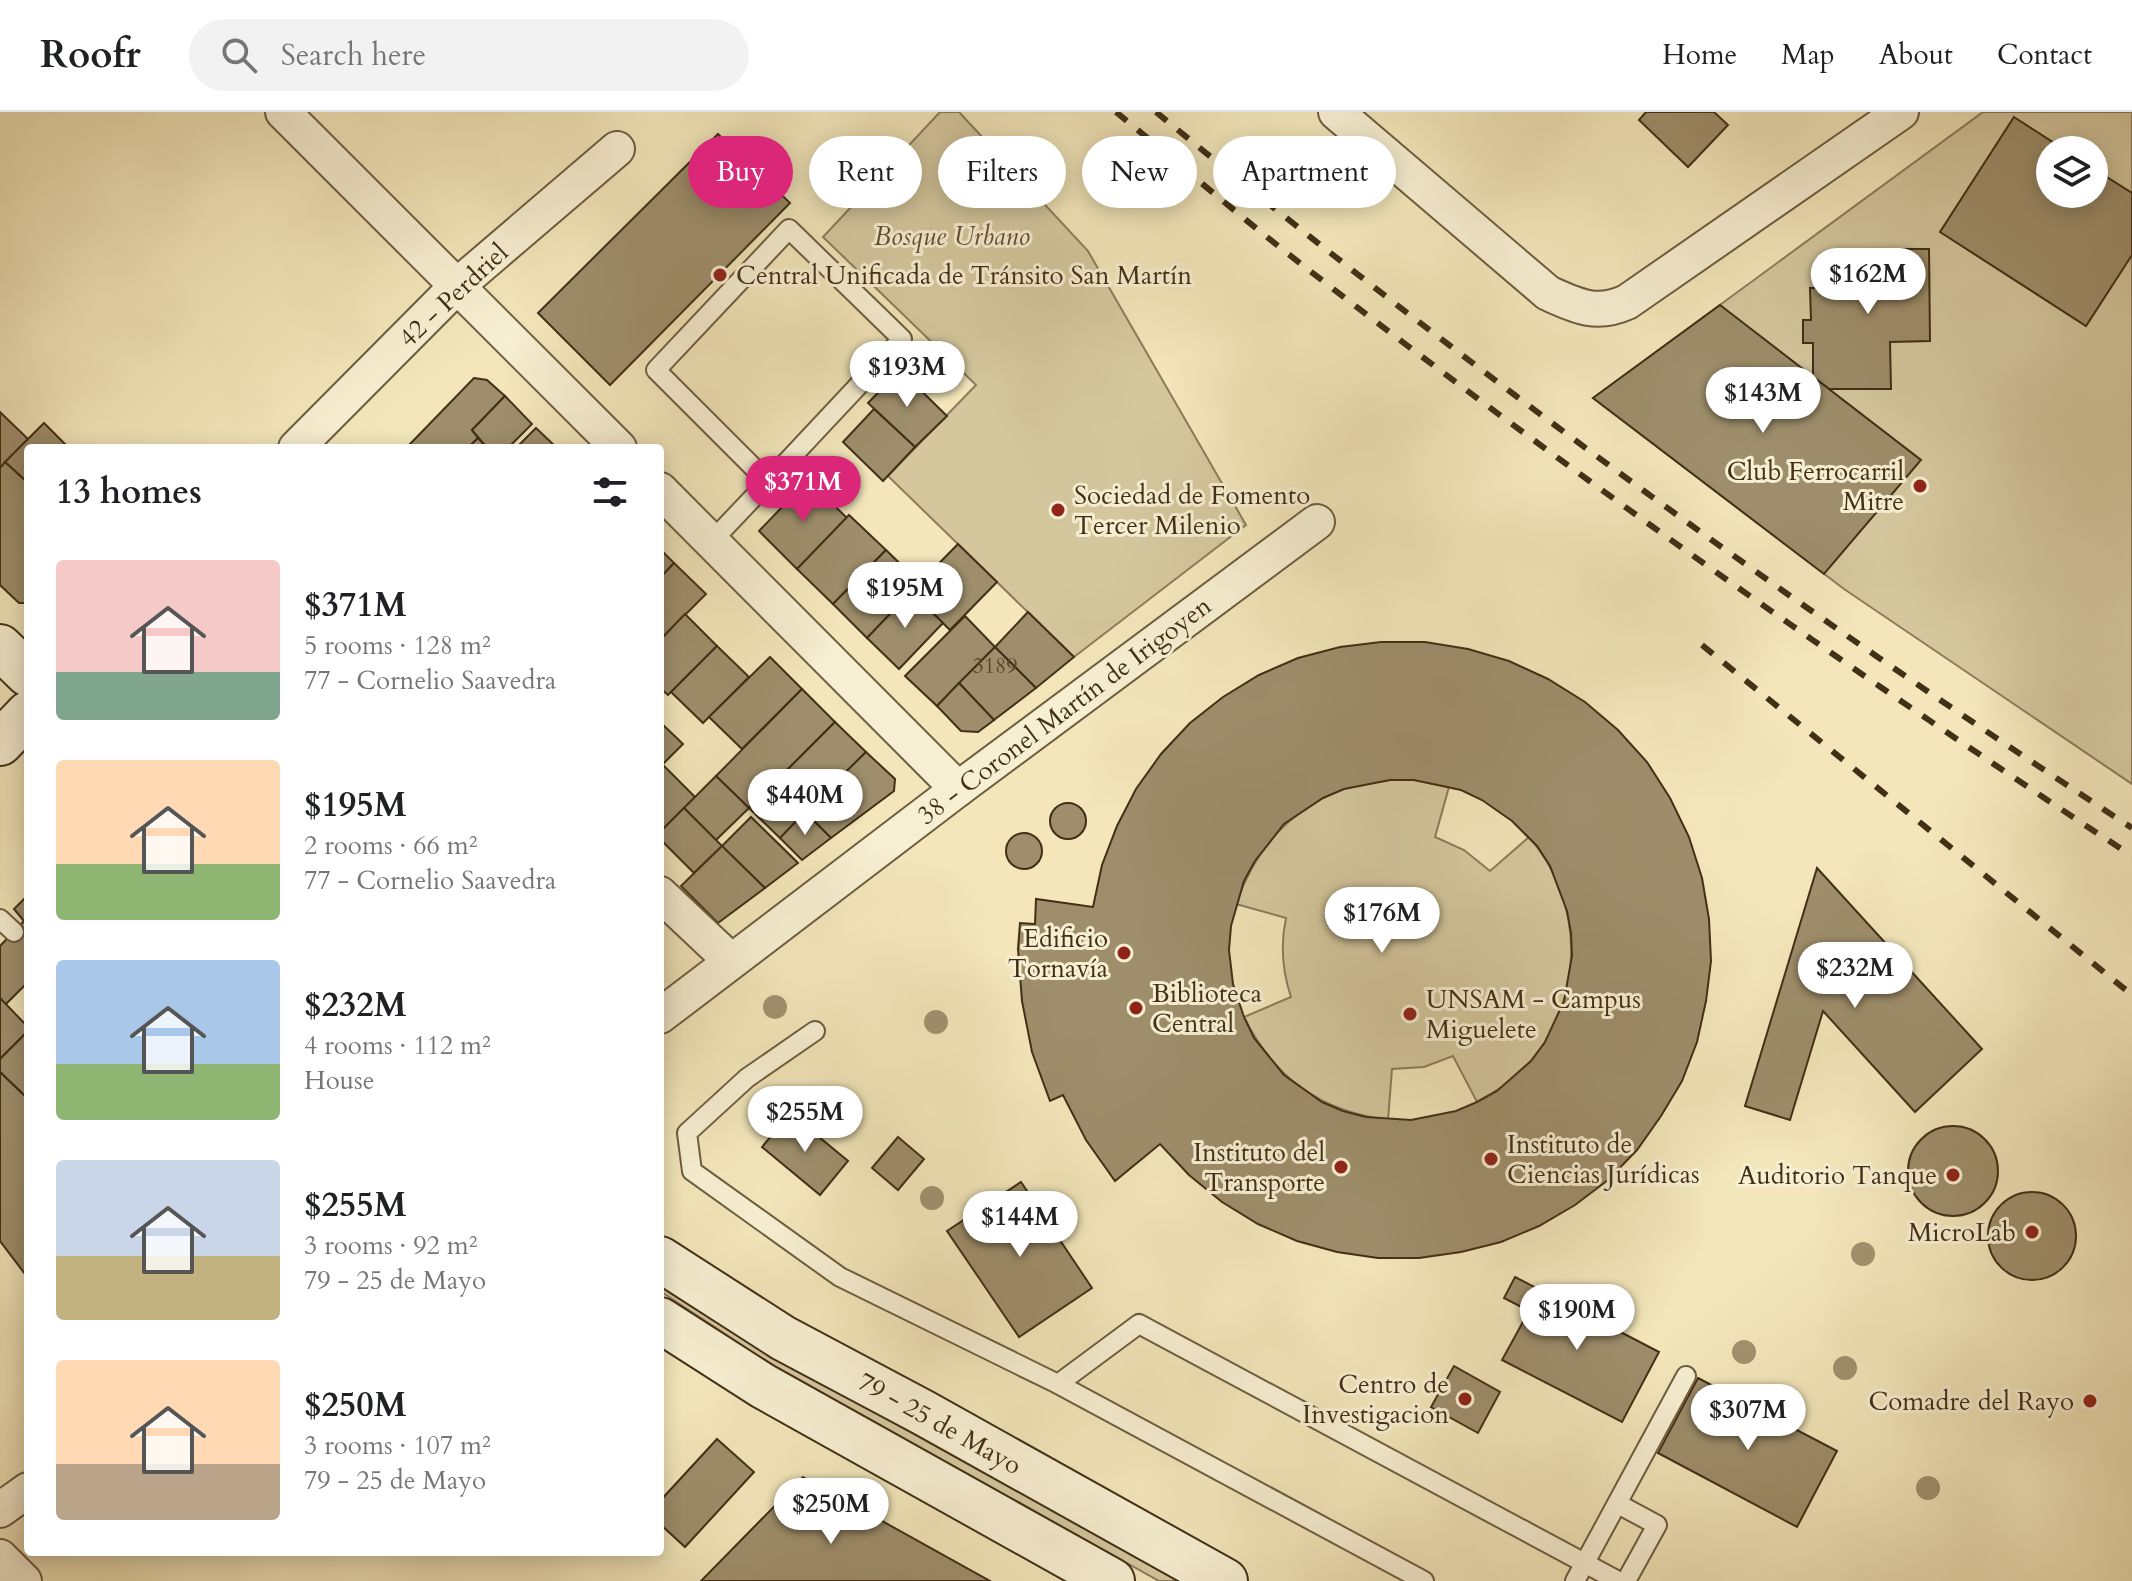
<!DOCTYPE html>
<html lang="en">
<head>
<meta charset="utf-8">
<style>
  body { margin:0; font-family:Cardo,serif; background:#f2f2f2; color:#202124; height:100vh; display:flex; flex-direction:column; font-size:30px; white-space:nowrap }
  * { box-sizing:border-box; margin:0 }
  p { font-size:26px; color:#757577 }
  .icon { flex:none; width:44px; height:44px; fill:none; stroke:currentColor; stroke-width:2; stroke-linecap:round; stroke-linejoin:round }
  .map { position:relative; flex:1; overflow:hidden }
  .details { position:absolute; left:24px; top:332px; width:640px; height:1112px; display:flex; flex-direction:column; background:#fff; border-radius:8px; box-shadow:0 4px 20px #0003 }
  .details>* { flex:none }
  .banner { position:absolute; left:688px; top:24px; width:760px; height:72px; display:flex; gap:16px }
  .buttons { position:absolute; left:2036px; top:24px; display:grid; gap:16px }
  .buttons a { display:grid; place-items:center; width:72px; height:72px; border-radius:50%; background:#fff; box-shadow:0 4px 20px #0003; font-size:40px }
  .price { position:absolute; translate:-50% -68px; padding:0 18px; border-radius:28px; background:#fff; color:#222; font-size:26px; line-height:52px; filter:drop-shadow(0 2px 4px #0008) }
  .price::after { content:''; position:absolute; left:50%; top:48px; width:24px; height:18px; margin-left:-12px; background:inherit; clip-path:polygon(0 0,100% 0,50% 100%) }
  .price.selected { background:#db2777; color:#fff }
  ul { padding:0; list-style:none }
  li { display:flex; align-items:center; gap:24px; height:200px; padding:0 32px }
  li span { display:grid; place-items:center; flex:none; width:224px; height:160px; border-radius:8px; color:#555 }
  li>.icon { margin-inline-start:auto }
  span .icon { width:96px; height:96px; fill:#fffc; stroke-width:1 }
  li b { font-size:34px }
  h2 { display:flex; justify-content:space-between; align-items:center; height:96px; padding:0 32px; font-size:34px }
  .tag { padding:0 28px; border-radius:36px; background:#fff; box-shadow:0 4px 20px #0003; font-size:28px; line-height:72px }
  .tag.selected { background:#db2777; color:#fff }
  header { display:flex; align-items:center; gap:48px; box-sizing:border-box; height:112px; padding:0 40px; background:#fff; border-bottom:2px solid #e0e0e0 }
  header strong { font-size:38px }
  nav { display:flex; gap:44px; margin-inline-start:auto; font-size:28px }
  .search { width:560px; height:72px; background:#f2f2f2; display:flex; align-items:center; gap:20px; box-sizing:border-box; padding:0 28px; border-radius:44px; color:#757577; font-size:30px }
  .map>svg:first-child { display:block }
  .green { fill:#d4c79e; stroke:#8b7b5a; stroke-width:2; fill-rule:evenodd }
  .building { fill:#9e8e6b; stroke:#422f16; stroke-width:2; fill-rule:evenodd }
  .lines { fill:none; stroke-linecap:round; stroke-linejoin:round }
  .lane-casing { stroke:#6e5d3f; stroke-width:22 }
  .street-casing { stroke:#6e5d3f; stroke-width:38 }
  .secondary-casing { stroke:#422f16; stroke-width:48 }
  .lane { stroke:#f7efd2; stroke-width:18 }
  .street { stroke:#f7efd2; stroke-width:34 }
  .secondary { stroke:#f7efd2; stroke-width:44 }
  .rail { stroke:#422f16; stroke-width:6; stroke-dasharray:14 14; stroke-linecap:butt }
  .tree { fill:#a1926f }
  .poi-dot { fill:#8f2418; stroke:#f7efd2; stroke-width:3 }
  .labels { text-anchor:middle; stroke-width:6; stroke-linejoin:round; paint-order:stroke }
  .number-label { font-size:22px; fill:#59472b }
  .park-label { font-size:26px; font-style:italic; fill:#5f4d31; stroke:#f7efd2 }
  .poi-label { font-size:26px; fill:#422f16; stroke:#f7efd2; text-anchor:end }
  .street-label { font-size:26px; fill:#422f16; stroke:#f7efd2 }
</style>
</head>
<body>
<header>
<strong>Roofr</strong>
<div class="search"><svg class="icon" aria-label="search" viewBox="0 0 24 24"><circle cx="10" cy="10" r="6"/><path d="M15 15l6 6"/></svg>Search here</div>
<nav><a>Home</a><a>Map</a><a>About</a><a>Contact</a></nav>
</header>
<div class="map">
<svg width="2132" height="1469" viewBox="0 0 2132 1469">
  <rect width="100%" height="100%" fill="#f2e6ba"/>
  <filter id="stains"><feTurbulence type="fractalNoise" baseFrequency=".0025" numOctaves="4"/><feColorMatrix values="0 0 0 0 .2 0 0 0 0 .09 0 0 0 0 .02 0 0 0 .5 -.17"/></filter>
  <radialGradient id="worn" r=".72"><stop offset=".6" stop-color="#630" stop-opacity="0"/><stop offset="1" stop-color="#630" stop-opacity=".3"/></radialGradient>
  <!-- green -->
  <g class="green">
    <path d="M940,0h19l129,139 158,274 -172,132 -186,-181 88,-91 -153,-148z"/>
    <path d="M1983,0h149v672l-288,-195 -251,-191zM2050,38h44v44h-44z"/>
    <path d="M1390,668h24l35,7 -14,50 29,13 26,21 39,-34c55,62 57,162 1,225 -15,17 -33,29 -53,40l-24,-46 -29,11 -32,2 -4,51c-68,-9 -113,-41 -144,-103l47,-20c-9,-27 -11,-51 -5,-79l-50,-14c18,-53 53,-94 105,-114 15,-6 33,-7 49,-10z"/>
    <path d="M660,1171l45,31 88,53 386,214h-20l-393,-220 -106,-70z"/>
  </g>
  <!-- building -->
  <g class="building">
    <path d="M1646,0h68l14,13 -40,42 -49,-47z"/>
    <path d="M2014,5l51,33h-15v44h44v-25l38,24v62l-46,71 -146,-94z"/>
    <path d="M718,22l72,69 -180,182 -72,-72z"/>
    <path d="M1842,137h87l1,92 -40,1 1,47h-62l-16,-12v-34h-10v-23h8l-1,-32h11v-12h8v-9h13z"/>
    <path d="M1720,193l201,155 -97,114 -231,-176z"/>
    <path d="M900,258l47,46 -32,31 -47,-44z"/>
    <path d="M474,266l13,2 18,16 -33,34 6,8 -10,10h-54l-4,-4z"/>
    <path d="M505,284l27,28 -24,24h-21l-15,-18z"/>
    <path d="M874,297l41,38 -32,34 -40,-39z"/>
    <path d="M0,300l28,27 -28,29z"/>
    <path d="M44,311l25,25h-41v35l-23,-21z"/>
    <path d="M536,316l21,20h-41z"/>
    <path d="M478,326l9,10h-19z"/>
    <path d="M5,350l23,21v120h-9l-19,-18v-117z"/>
    <path d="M808,368l39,38 -50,51 -38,-38z"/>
    <path d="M849,403l37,35 -53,54 -36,-35z"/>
    <path d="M958,432l39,38 -47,48 -39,-38z"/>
    <path d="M660,437l14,14 -14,15z"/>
    <path d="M886,438l34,33 -53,55 -34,-34z"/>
    <path d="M674,451l32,31 -46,46v-62z"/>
    <path d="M911,480l32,31 -44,46 -32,-31z"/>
    <path d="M1028,500l46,45 -38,31 -41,-41z"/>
    <path d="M685,502l32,32 -49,49 -8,-7v-48z"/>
    <path d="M965,504l30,31 -58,59 -32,-30z"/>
    <path d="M1381,530h44l43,7 41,12 39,18 37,23 33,28 29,32 23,36 19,39 13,41 7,41 2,42 -5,40 -9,41 -15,39 -21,35 -24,34 -29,30 -33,25 -36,21 -38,16 -40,10 -42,6h-41l-41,-6 -40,-11 -39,-17 -36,-22 -33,-27 -29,-31 -45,37 -29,-41 -23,-45 -13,6 -18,-49 -10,-51 -4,-52 2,-26 15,1 1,-25 57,8 9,-42 15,-39 19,-37 25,-35 29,-31 33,-26 36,-22 39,-17 42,-11zM1390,668h24l47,10 21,10 30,21 25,25 13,20 17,45 4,22 1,23 -8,45 -19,41 -14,19 -34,30 -20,11 -21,9 -45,9 -45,-3 -23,-6 -21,-9 -38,-27 -30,-37 -10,-21 -11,-33 -4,-34 2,-24 13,-45 11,-20 29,-37 39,-26 21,-9z"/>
    <path d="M717,534l32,31 -46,46 -32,-31z"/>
    <path d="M995,535l41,41 -42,32 -35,-37z"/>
    <path d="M770,545l32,32 -60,60 -33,-32z"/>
    <path d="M959,571l35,37 -16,12 -17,-1 -24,-25z"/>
    <path d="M802,577l33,33 -86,86 -33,-32z"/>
    <path d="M660,610l23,22 -23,23z"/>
    <path d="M835,610l31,30 -86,86 -31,-30z"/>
    <path d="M866,640l29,27 -1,12 -63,47 -26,-26z"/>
    <path d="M662,652l33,33 -35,35v-65z"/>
    <path d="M716,664l33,32 -33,32 -32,-32z"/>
    <circle cx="1068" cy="709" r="18"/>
    <path d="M684,696l38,38 -28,27 -34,-34v-7z"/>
    <path d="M805,700l26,26 -29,22 -22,-22z"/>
    <path d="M751,705l47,46 -33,25 -43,-42z"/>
    <circle cx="1024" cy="739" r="18"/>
    <path d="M722,734l43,42 -47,35 -37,-37z"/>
    <path d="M1817,756l165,181 -67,63 -92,-101 -33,109 -45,-14z"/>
    <path d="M28,783v87l-28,28v-64l24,-25 -10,-12z"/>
    <path d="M0,886l28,29v4l-28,28z"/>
    <path d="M28,919v68l-28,-27v-13z"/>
    <path d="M0,960l28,27v179l-28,-37z"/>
    <path d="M790,1001l58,48 -28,34 -58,-48z"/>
    <circle cx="1953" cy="1059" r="45"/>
    <path d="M898,1025l26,22 -26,31 -26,-22z"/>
    <path d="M1021,1070l71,106 -73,49 -72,-106z"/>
    <circle cx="2032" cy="1124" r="44"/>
    <path d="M1515,1165l144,75 -37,70 -120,-62 27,-49 -25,-13z"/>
    <path d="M1454,1254l46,26 -22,41 -47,-26z"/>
    <path d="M1698,1266l139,73 -40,76 -139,-74z"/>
    <path d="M717,1327l37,33 -69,75 -25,-23v-23z"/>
    <path d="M803,1365l187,104h-289z"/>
  </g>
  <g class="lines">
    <defs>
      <g id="lane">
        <path d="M789,117l113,110 -134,143 -112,-112z"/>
        <path d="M711,430l57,-60"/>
        <path d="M0,807l14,13"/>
        <path d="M815,919l-68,47 -60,55 5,38 148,106 218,107"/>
        <path d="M1618,1392l39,21 -31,56"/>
        <path d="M1424,1469l-366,-197 81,-60 479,257"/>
        <path d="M1575,1469l111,-205"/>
      </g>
      <g id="street">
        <path d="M283,0l336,336"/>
        <path d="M1336,0l212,181c29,13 48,23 79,9l274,-190"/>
        <path d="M296,336l162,-163 159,-136"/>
        <path d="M660,378l298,299"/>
        <path d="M660,782l71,67"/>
        <path d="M660,904l298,-227 359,-267"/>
        <path d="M0,1398l28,-20"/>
        <path d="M0,1445l24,24"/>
      </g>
      <g id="secondary">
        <path d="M0,535l28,27"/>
        <path d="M0,631l28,-29"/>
        <path d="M660,1147l123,79 141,75 301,168"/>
        <path d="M660,1208l103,66 349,195"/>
      </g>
    </defs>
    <!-- lane casing -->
    <use href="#lane" class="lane-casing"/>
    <!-- street casing -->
    <use href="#street" class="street-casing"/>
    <!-- secondary casing -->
    <use href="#secondary" class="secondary-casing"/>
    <!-- lane -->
    <use href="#lane" class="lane"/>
    <!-- street -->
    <use href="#street" class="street"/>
    <!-- secondary -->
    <use href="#secondary" class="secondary"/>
    <!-- rail -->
    <g class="rail">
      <path d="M1116,0c57,47 113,95 171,141 273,213 556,413 845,603"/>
      <path d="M1156,0c311,257 638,495 976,716"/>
      <path d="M1702,533l430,350"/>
    </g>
  </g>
  <!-- trees -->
  <g class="tree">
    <circle cx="775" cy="895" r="12"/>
    <circle cx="936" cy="910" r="12"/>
    <circle cx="932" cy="1086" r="12"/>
    <circle cx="1863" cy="1142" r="12"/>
    <circle cx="1744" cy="1240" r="12"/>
    <circle cx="1845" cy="1256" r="12"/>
    <circle cx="1928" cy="1376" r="12"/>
  </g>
  <!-- markers -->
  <g class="poi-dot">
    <circle cx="720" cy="163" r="8"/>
    <circle cx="1920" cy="374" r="8"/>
    <circle cx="1058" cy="398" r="8"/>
    <circle cx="1124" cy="841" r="8"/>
    <circle cx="1136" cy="896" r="8"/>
    <circle cx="1410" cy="902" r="8"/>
    <circle cx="1491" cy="1047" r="8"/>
    <circle cx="1341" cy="1055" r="8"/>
    <circle cx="1953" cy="1063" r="8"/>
    <circle cx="2032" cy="1120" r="8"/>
    <circle cx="1465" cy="1287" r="8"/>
    <circle cx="2090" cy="1289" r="8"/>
  </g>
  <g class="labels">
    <!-- number labels -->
    <g class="number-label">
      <text x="995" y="561">3189</text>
    </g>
    <!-- park labels -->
    <g class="park-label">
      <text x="952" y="133">Bosque Urbano</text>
    </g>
    <!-- poi labels -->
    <g class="poi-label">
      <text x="736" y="172" text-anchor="start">Central Unificada de Tránsito San Martín</text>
      <text x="1904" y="368">Club Ferrocarril<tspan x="1904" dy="30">Mitre</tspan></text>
      <text x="1074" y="392" text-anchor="start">Sociedad de Fomento<tspan x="1074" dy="30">Tercer Milenio</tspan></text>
      <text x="1108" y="835">Edificio<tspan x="1108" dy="30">Tornavía</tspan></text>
      <text x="1152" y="890" text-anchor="start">Biblioteca<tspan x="1152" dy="30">Central</tspan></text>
      <text x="1426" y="896" text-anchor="start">UNSAM - Campus<tspan x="1426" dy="30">Miguelete</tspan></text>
      <text x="1507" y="1041" text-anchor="start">Instituto de<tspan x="1507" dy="30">Ciencias Jurídicas</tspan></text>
      <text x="1325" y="1049">Instituto del<tspan x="1325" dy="30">Transporte</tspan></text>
      <text x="1937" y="1072">Auditorio Tanque</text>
      <text x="2016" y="1129">MicroLab</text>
      <text x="1449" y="1281">Centro de<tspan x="1449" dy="30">Investigacion</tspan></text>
      <text x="2074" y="1298">Comadre del Rayo</text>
    </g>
    <!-- street labels -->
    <g class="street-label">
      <text transform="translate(453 183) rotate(-43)" y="9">42 - Perdriel</text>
      <text transform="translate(1064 598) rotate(-37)" y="9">38 - Coronel Martín de Irigoyen</text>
      <text transform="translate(940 1311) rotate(29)" y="9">79 - 25 de Mayo</text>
    </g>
  </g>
  <rect width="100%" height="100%" filter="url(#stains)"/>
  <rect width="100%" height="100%" fill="url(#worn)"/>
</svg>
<div class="buttons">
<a><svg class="icon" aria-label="layers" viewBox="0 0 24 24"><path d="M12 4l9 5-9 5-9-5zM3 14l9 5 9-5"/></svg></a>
</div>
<b class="price" style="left:1868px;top:204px">$162M</b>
<b class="price" style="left:907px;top:297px">$193M</b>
<b class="price" style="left:1763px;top:323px">$143M</b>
<b class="price selected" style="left:803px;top:412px">$371M</b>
<b class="price" style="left:905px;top:518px">$195M</b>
<b class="price" style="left:805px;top:725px">$440M</b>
<b class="price" style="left:1382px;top:843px">$176M</b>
<b class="price" style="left:1855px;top:898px">$232M</b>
<b class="price" style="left:805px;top:1042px">$255M</b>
<b class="price" style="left:1020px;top:1147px">$144M</b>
<b class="price" style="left:1577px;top:1240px">$190M</b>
<b class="price" style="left:1748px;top:1340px">$307M</b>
<b class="price" style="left:831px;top:1434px">$250M</b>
<div class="banner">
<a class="tag selected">Buy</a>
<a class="tag">Rent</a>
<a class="tag">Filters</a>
<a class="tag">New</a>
<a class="tag">Apartment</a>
</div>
<section class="details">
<h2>13 homes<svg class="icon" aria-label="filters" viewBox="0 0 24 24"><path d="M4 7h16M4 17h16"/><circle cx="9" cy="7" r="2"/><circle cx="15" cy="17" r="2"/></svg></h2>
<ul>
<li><span style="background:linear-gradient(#f6c9c9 70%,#7fa58c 0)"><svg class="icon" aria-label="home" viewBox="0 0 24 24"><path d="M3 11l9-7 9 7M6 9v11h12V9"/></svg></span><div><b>$371M</b><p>5 rooms · 128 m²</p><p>77 - Cornelio Saavedra</p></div></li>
<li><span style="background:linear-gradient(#ffd9b3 65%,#8fb573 0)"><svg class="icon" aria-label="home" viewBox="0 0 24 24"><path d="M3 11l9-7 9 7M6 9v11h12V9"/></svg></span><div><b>$195M</b><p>2 rooms · 66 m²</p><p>77 - Cornelio Saavedra</p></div></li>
<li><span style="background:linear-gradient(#a9c7e8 65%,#8fb573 0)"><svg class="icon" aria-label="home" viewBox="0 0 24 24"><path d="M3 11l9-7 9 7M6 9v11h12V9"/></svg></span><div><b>$232M</b><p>4 rooms · 112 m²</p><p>House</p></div></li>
<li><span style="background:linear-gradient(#c9d6e8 60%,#c2b280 0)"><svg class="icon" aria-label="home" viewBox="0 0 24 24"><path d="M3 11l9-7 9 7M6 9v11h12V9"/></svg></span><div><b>$255M</b><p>3 rooms · 92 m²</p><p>79 - 25 de Mayo</p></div></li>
<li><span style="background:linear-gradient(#ffd9b3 65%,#b9a48a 0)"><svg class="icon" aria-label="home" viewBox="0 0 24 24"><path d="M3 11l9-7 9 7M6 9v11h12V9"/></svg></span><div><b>$250M</b><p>3 rooms · 107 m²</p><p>79 - 25 de Mayo</p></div></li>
</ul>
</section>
</div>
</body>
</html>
